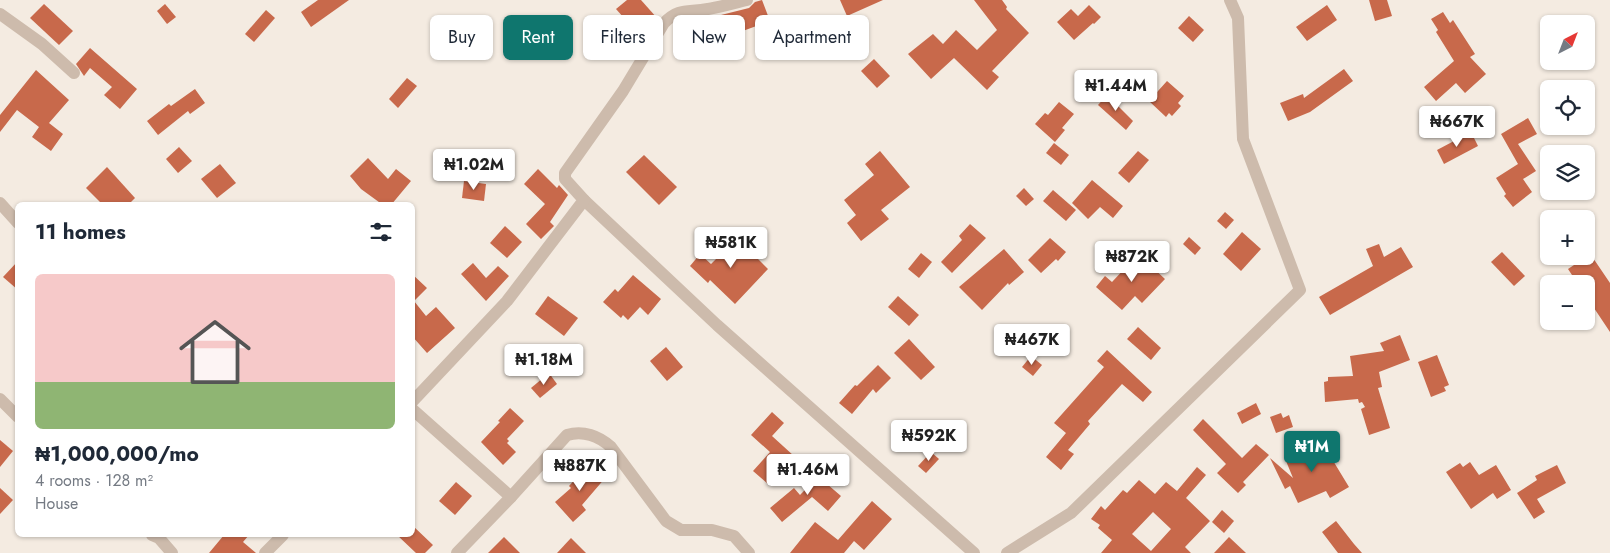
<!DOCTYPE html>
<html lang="en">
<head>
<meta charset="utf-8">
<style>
  body { margin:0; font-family:Jost,sans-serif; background:#f2f2f3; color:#1f2937; height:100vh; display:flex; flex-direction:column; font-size:19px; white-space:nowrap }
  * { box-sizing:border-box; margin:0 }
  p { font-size:16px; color:#747a83 }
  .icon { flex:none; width:28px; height:28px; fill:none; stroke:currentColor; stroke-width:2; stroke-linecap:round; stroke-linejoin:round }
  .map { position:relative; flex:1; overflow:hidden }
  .drawer { position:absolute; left:15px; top:202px; width:400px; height:335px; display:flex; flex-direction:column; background:#fff; border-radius:8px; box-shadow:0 1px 4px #0004 }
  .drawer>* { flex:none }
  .guide { position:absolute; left:430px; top:15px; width:475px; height:45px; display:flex; gap:10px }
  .needle { width:32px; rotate:42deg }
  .controls { position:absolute; left:1540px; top:15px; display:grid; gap:10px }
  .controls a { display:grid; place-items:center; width:55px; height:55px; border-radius:8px; background:#fff; box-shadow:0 1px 4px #0004; font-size:25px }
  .price { position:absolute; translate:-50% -42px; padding:0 11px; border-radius:5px; background:#fff; color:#222; font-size:16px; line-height:32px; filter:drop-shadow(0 1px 2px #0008) }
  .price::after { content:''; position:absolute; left:50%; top:30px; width:15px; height:11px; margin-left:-8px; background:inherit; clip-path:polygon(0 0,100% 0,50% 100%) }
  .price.selected { background:#0f766e; color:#fff }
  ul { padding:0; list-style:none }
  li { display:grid; align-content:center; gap:10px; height:265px; padding:0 20px }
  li+li { border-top:1px solid #e0e1e3 }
  li span { display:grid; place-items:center; height:155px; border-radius:8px; color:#555 }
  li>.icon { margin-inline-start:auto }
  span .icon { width:90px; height:90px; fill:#fffc; stroke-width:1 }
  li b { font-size:21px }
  h2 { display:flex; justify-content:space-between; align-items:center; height:60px; padding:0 20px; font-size:21px }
  .tag { padding:0 18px; border-radius:8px; background:#fff; box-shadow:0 1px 4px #0004; font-size:18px; line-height:45px }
  .tag.selected { background:#0f766e; color:#fff }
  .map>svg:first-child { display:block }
  .building { fill:#c8694b; fill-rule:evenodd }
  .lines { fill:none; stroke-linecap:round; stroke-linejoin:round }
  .minor { stroke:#cdbbac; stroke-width:12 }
</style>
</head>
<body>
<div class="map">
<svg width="1610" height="553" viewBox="0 0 1610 553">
  <rect width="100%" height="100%" fill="#f4ebe1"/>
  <!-- building -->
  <g class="building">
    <path d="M318,0h31l-38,27 -10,-15z"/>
    <path d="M627,0h14l16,18 -18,17 -23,-26z"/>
    <path d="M762,0l8,21 -41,15 -8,-21 28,-7 6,-6z"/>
    <path d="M840,0h43l-36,16z"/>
    <path d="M974,0h28l5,7 -1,2 23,24 -37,38 7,6 -12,13 -33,-32 -23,21 -23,-25 25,-20 10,10 13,-14 21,20 20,-20z"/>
    <path d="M1369,0h18l5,16 -17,5z"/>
    <path d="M44,4l29,27 -14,14 -29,-27z"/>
    <path d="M165,4l11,13 -9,7 -10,-13z"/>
    <path d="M1089,5l12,12 -7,7 -1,-1 -19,17 -17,-18 14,-13 7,7z"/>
    <path d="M1327,5l10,15 -30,21 -11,-14z"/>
    <path d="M266,10l9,8 -21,24 -9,-8z"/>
    <path d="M1443,12l7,11 3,-3 22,34 -5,3 16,17 -21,19 -9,-10 -20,18 -12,-14 30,-26 -18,-29 2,-2 -7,-11z"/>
    <path d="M1189,16l15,14 -11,12 -15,-14z"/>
    <path d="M90,48l47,41 -17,20 -16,-14 8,-8 -22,-19 -6,8 -8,-12z"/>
    <path d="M874,59l16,17 -13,12 -16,-17z"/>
    <path d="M1344,69l9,12 -43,31 -22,9 -8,-18 23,-9 1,4z"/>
    <path d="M36,70l33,30 -20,23 14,11 -12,17 -19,-14 7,-10 -22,-17 -17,22v-17z"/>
    <path d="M407,78l10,8 -19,22 -9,-9z"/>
    <path d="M1167,81l17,15 -6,7 3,3 -9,10 -3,-3 -3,4 -17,-16z"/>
    <path d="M195,89l10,14 -15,11 -2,-3 -30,24 -11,-14 22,-17 2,2z"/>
    <path d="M1107,95l26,26 -7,9 -28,-25z"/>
    <path d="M1059,102l15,12 -12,14 3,2 -10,12 -20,-18 10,-11 3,2z"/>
    <path d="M1528,118l9,16 -19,10 18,27 -13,8 9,13 -19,15 -9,-11 2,-2 -10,-16 22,-14 -17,-30z"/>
    <path d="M1471,132l7,14 -34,18 -7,-14z"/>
    <path d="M1054,143l15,12 -8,10 -15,-12z"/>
    <path d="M179,147l13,14 -14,12 -12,-14z"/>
    <path d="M880,151l30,36 -29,23 8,9 -28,22 -14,-18 9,-8 -12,-15 30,-25 -9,-11z"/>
    <path d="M1138,151l11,9 -20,23 -11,-10z"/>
    <path d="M644,155l33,32 -18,18 -33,-33z"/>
    <path d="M368,158l20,21 8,-10 15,12 -20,24h-8l-22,-16 -11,-13z"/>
    <path d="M220,164l16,19 -19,15 -16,-19z"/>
    <path d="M107,167l28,31 -7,7h-25l-17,-17z"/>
    <path d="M538,169l19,19 2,-3 9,10 -18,27 4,4 -13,13 -15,-15 19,-20 -21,-20z"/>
    <path d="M1092,180l31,26 -10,12 -13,-11 -12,12 -16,-16z"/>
    <path d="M464,181l22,3 -2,17 -22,-3z"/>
    <path d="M1024,188l10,11 -8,7 -10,-10z"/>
    <path d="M1053,190l23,20 -10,11 -23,-20z"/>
    <path d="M1225,212l9,8 -8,9 -9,-8z"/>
    <path d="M970,224l16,14 -34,35 -11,-11 21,-22 -3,-4z"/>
    <path d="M505,226l17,16 -15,16 -17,-15z"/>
    <path d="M724,229l30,30 2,-2 12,12 -33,35 -25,-24 -2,3 -18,-17 10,-12 11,10 15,-15 -11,-11z"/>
    <path d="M1242,232l19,17 -20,22 -18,-17z"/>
    <path d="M1189,237l12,11 -6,7 -12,-11z"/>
    <path d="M1050,238l16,14 -8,9 -2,-2 -15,14 -13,-13z"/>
    <path d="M1379,244l5,13 17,-10 12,20 -83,48 -11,-18 54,-31 -7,-17z"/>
    <path d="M1004,249l20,23 -15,13 -1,-2 -26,27 -23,-23z"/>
    <path d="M1136,252l29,27 -23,24 -7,-7 -13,14 -26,-23 9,-11 7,6 15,-16 -2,-2z"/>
    <path d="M1502,252l23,24 -11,10 -23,-24z"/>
    <path d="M1589,252l21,31v49l-24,-36v-12h-8l-10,-15 12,-8 -1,-2 7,-3z"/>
    <path d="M921,253l11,9 -13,16 -11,-9z"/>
    <path d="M18,261v29l-15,-13z"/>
    <path d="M473,263l13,15 12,-12 11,10 -23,25 -25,-27z"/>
    <path d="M412,274l15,14 -13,13 12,15 10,-9 19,21 -28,25 -15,-17z"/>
    <path d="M633,275l28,24 -13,16 -8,-8 -12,13 -5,-5 -2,3 -18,-16 12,-13 3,3z"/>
    <path d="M548,296l30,22 -14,18 -29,-22z"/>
    <path d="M898,296l21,19 -10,11 -21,-19z"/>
    <path d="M1138,327l23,21 -10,12 -24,-21z"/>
    <path d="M1400,335l10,25 -31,12 3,15 -4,1 12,40 -21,7 -8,-26 4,-2 -3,-5 -3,1 -1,-4 -33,3 -1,-20 4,-1v-4l25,-1 -3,-20 34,-5 -4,-8z"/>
    <path d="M909,339l26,28 -14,13 -27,-27z"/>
    <path d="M666,347l17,20 -16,14 -17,-20z"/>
    <path d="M1107,350l45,42 -9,10 -21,-18 -34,37 2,3 -22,26 6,4 -13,16 -15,-13 20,-24 -12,-10 50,-56 -7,-6z"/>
    <path d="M1437,355l12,30 -5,2 2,4 -15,6 -13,-35z"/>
    <path d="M1031,356l11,9 -9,11 -11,-9z"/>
    <path d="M878,365l13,13 -15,15 -3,-4 -21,25 -13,-11 16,-18 2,1z"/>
    <path d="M549,373l8,11 -17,14 -9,-10z"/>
    <path d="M1256,403l5,11 -19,10 -5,-11z"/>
    <path d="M510,408l14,13 -17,18 2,2 -2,2 9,9 -13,13 -22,-23 19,-20 -2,-1z"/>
    <path d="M772,412l12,11 -12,13 22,20 -26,28 -15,-13 17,-19 -19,-17z"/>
    <path d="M1281,413l2,5 6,-3 4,12 -17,6 -6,-16z"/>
    <path d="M1203,419l39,39 14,-14 13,11 -26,27 3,3 -8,8 -21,-20 9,-9 -33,-34z"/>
    <path d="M1318,436l31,51 -19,11 -4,-7 -28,12 -8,-17 -5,3 -15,-31 23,20 -7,-17 24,-13 -3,-6z"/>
    <path d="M0,440l13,11 -13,16z"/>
    <path d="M931,452l8,7 -13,14 -8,-7z"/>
    <path d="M1470,462l9,13 17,-10 15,25 -14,9 -4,-6 -22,16 -25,-37 14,-9 3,4z"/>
    <path d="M590,463l16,14 -24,28 4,5 -13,12 -18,-20 16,-14 -2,-2z"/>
    <path d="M1557,465l9,18 -29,16 8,13 -11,7 -17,-26 20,-13 -2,-4z"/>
    <path d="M828,466l8,8 -9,10 14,12 -13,15 -16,-14 -30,25 -12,-14 24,-20 6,7z"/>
    <path d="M1197,467l9,8 -20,23 24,23 -25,26 6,6h-90l11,-13 -14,-12 2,-3 -9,-6 10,-13 4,4 18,-20 4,3 12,-13 16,14 11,-12 11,9zM1153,512l18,17 -20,22 -19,-17z"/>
    <path d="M456,482l16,14 -17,19 -16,-14z"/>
    <path d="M0,488l13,12 -13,14z"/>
    <path d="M872,501l20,18 -28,31 -10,-9 -10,12h-54l25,-31 23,18z"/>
    <path d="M1222,510l12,11 -10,12 -12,-11z"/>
    <path d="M1336,521l18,23 8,9h-24l-16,-21z"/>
    <path d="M412,525l21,20 -8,8h-9l-19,-18h15z"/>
    <path d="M224,535h25l-6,7 13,11h-47z"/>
    <path d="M504,537l16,16h-32z"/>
    <path d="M1229,537l17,16h-32z"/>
    <path d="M571,538l15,15h-29z"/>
  </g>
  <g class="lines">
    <!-- minor -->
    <g class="minor">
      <path d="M0,14l42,30 32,29"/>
      <path d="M584,200l133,125 257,228"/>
      <path d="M0,203l18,20"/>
      <path d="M0,399l18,18"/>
      <path d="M412,402l95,-101 77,-101 -19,-21v-6l58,-82 41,-68c16,-16 24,-10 44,-14 13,-2 26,-6 39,-9"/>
      <path d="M412,409l99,88 -54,56"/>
      <path d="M511,497l56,-62c16,-5 32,1 44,12l55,74 15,9h31l22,6 15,17"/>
      <path d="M152,535l7,3 13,15"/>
      <path d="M265,553l18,-18"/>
      <path d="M1007,553l64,-40 229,-223 -57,-151 -5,-121 -8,-18"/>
    </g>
  </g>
</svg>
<div class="controls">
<a><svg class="needle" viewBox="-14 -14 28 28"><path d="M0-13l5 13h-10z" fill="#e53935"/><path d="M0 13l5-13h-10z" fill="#747a83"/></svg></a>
<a><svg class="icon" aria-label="locate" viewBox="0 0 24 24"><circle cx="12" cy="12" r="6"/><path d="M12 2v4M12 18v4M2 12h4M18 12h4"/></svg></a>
<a><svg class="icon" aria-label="layers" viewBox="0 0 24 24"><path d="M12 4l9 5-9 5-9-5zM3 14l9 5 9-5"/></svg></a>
<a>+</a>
<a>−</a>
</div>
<b class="price" style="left:1116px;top:112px">₦1.44M</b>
<b class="price" style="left:1457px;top:148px">₦667K</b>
<b class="price" style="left:474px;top:191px">₦1.02M</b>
<b class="price" style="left:731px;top:269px">₦581K</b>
<b class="price" style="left:1132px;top:283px">₦872K</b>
<b class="price" style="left:1032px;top:366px">₦467K</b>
<b class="price" style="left:544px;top:386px">₦1.18M</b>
<b class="price" style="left:929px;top:462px">₦592K</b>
<b class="price selected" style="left:1312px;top:473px">₦1M</b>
<b class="price" style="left:580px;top:492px">₦887K</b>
<b class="price" style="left:808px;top:496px">₦1.46M</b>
<div class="guide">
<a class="tag">Buy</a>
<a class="tag selected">Rent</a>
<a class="tag">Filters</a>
<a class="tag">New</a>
<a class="tag">Apartment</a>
</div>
<section class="drawer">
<h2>11 homes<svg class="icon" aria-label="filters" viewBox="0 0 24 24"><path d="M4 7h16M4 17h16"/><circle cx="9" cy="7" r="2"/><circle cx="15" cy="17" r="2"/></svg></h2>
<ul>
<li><span style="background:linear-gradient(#f6c9c9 70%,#8fb573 0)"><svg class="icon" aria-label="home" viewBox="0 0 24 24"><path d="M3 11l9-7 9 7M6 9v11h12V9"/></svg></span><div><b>₦1,000,000/mo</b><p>4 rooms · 128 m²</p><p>House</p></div></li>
</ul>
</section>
</div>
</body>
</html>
